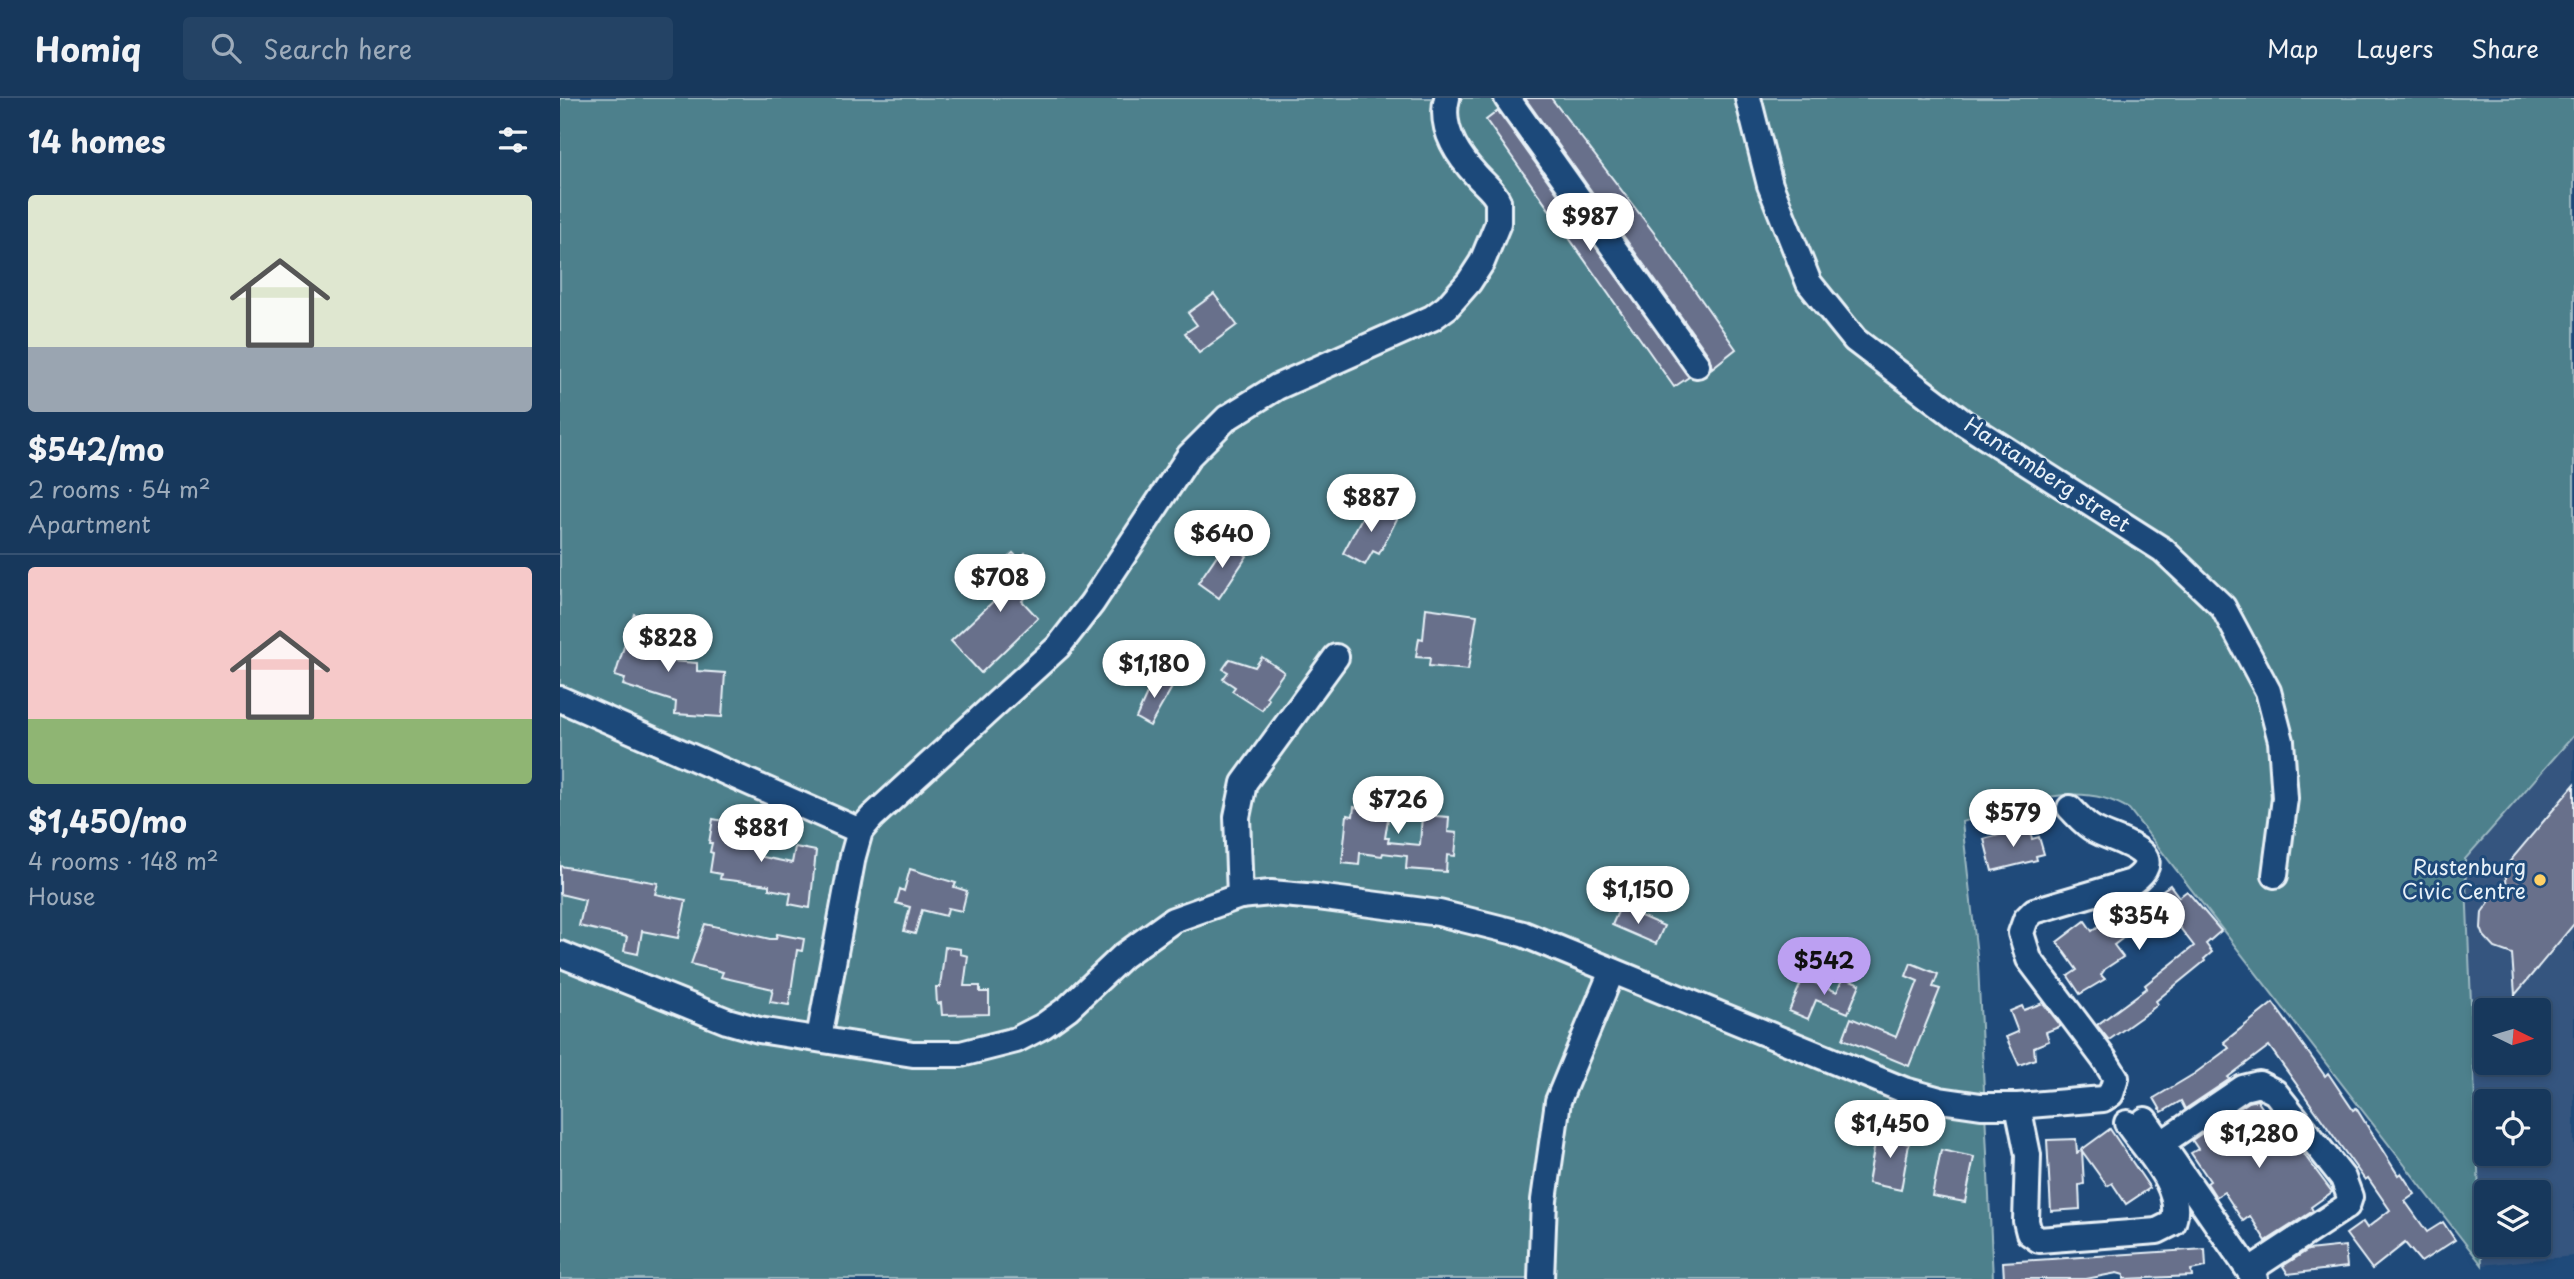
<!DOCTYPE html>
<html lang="en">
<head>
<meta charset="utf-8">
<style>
  body { margin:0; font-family:"Playpen Sans",sans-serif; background:#244365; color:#f1f3f6; height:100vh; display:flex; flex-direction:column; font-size:26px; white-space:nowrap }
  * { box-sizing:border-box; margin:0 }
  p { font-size:23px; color:#9eacbb }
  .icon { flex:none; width:38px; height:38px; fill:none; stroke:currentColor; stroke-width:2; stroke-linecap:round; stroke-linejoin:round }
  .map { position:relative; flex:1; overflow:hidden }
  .side { display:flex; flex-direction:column; background:#17385c; width:560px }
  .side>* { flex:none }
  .needle { width:46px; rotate:95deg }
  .controls { position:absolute; left:1914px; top:900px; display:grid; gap:14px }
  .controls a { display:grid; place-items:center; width:77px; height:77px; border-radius:7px; background:#17385c; box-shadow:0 4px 10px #0003,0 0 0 2px #365272; font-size:35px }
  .price { position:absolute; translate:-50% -60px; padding:0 16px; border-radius:24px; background:#fff; color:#222; font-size:23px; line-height:46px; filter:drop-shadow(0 2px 4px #0008) }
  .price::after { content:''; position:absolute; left:50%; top:42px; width:21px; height:16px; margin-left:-10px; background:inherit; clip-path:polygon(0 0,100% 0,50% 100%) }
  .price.selected { background:#bca0f2; color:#111 }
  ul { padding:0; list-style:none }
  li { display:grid; align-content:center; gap:14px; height:371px; padding:0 28px }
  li+li { border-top:2px solid #365272 }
  li span { display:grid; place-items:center; height:217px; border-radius:7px; color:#555 }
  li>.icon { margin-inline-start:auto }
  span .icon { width:126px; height:126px; fill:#fffc; stroke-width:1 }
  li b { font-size:30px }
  h2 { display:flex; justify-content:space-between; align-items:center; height:84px; padding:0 28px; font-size:30px }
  header { display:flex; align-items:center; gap:42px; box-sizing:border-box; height:98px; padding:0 35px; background:#17385c; border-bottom:2px solid #365272 }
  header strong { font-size:33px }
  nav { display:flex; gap:38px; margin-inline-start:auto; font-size:24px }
  .search { width:490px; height:63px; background:#244365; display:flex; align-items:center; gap:18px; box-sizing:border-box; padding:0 24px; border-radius:7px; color:#9eacbb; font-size:26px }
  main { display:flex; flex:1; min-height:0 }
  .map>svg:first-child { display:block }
  .built { fill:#35557f; fill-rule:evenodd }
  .green { fill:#4e808c; stroke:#9bb8c2; stroke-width:2 }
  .building { fill:#676f8b; stroke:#e8f1f8; stroke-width:2 }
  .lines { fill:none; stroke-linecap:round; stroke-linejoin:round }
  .minor-casing { stroke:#e8f1f8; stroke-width:30 }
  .minor { stroke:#1f4a7a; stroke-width:24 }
  .poi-dot { fill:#ffd166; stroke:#1f4a7a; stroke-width:2.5 }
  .labels { text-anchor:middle; stroke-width:6; stroke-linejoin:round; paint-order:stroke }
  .street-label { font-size:21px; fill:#e8f1f8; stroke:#1f4a7a }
  .poi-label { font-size:21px; fill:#e8f1f8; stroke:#1f4a7a; text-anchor:end }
</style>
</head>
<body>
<header>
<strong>Homiq</strong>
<div class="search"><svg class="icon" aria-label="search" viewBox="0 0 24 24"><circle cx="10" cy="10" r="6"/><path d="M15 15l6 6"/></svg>Search here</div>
<nav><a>Map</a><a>Layers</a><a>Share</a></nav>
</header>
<main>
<section class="side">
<h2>14 homes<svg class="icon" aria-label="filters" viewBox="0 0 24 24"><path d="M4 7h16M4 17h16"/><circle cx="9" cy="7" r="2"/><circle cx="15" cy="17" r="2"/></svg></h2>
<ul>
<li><span style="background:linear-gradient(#dfe7d0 70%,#9aa5b1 0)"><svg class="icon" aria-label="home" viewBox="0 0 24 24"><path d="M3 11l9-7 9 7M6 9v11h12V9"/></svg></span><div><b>$542/mo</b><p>2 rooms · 54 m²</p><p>Apartment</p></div></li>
<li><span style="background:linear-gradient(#f6c9c9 70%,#8fb573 0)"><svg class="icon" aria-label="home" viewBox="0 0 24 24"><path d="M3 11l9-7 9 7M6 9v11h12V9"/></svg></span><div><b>$1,450/mo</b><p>4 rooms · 148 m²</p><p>House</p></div></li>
</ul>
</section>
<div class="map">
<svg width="2014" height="1181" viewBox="0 0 2014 1181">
  <rect width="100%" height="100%" fill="#1f4a7a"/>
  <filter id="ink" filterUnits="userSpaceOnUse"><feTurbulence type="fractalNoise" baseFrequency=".0143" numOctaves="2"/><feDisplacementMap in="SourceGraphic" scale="14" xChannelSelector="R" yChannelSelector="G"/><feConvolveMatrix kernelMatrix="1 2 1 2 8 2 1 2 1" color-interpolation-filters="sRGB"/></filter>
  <g filter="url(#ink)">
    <!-- built -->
    <path class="built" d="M2014,637v521l-92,9 -17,-406zM1927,912h52v52h-52zM1927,1003h52v52h-52zM1927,1094h52v52h-52z"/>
    <!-- green -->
    <path class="green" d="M0,0h2014v637l-109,124 17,406 -353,-456c-53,-32 -112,-3 -167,13l16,142 15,315h-1433z"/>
    <!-- building -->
    <g class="building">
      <path d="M965,0h26l107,140 78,111 -24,19 -3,-12z"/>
      <path d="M938,13l191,266 -15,10 -188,-267z"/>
      <path d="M654,196l23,31 -38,28 -14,-20 12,-8 -9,-12z"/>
      <path d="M821,407l18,10 -20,39 -6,-3 -8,14 -22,-12 23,-43 10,5z"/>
      <path d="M666,444l21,14 -28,42 -21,-15z"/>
      <path d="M453,455l6,6 6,-6 16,18 -12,11 4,4 -11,15 16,17 -57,55 -30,-32 49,-46 -15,-16z"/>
      <path d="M866,510l51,7 -9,55 -39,-4 1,-8 -14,-1 3,-19 4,1z"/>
      <path d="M74,516l24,8 -4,15 10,3 -6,20 39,3v8l28,2 -3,44 -47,-3 1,-12 -53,-17 2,-6 -10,-3z"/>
      <path d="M702,559l22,15 -18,25 3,2 -7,11 -30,-19 3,-4 -12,-8 5,-7 -5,-3 7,-10 25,8z"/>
      <path d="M596,576l18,10 -24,42 -14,-8z"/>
      <path d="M821,686l24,4 -2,14 -12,-2 -6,38h4l-1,4 32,3 2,-30 27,2 -1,15 9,1 -2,23 -8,-1 -1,17 -40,-3 1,-13 -24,-3 -1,3 -22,-3 -1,12 -17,-2 5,-48 6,1 1,-9 23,4z"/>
      <path d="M2014,687v139l-59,71 -3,-41 -17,-6 -11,-12 -3,-8 1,-16 10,-14 15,-8 -2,-23z"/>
      <path d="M153,721l27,5 -3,13 21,5v14l34,7 3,-16 21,4 -6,57 -21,-4 2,-11 -22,-4v-4l-49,-6 1,-5 -11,-2 3,-19 -3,-1 2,-9h-3z"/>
      <path d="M1469,729l3,12 7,-2 5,17 -8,2 1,4 -45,11 -8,-32z"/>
      <path d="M0,768l98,17 -3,11 31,6 -8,38 -36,-7 -4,23 -14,-3 3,-14 -48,-11 6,-26 -25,-6z"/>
      <path d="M350,771l46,14 -2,4 13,4 -5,20 -14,-3 -2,8 -24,-6 -7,24 -11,-3 6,-24 -14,-4 4,-14 4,2z"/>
      <path d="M1610,787l9,12 8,-6 34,40 -15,13 6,8 -8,7 1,2 -49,40 2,3 -7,6 -42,30 -12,-15 50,-37 -2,-3 49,-39 -24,-31 -18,14 -3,-5 -11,8 -3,-3 -21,16 9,12 -18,12 -4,6 4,4 -25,15 -12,-18 9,-6 -20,-28 28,-21 7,10 28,-21 5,7z"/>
      <path d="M1060,809l44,19 -8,18 -44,-19z"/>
      <path d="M145,826l65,15h6l1,-5 27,5 -2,12 -5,-1 -8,55 -19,-3 3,-13 -52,-12 2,-5 -32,-8z"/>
      <path d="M385,849l15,2v5l8,2 -4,30h16v6h9v22l-47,1 -1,-12 -4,1 -1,-17h4z"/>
      <path d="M1351,865l27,11 -5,13 7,2 -31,77 -66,-27 8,-21 45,19 22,-56 -12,-5z"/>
      <path d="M1283,879l17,7 -12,29 -32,-13 -8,19 -19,-8 14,-33 34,14z"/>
      <path d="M1483,905l18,23 -15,6 3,9 -15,6 1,12 -16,6 -13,-28 12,-5 -8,-21 12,-5 2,4z"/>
      <path d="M1713,905l52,73 3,-3 25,37 3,-2 42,67 3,-2 14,21 -10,7 22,31 16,-10 12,18 -34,22 -16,-19 -33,26 -26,-35 17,-12 4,6 23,-18 -22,-32 -3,2 -96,-134 -41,31 2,2 -45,30 -4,-8 -19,11 -8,-14 40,-24 35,-26 -5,-6z"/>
      <path d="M1697,1002l16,24 6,-3 53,71 -21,15 2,4 -47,30 -16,-25 -7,5 -19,-29 -8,5 -9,-14 3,-2 -19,-28 7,-4 -6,-9 57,-38z"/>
      <path d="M1331,1028l16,3 -3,14 5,1 -8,46 -33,-7 8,-45 12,2z"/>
      <path d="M1550,1031l40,59 -24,16 -14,-21 -5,3 -25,-35 2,33 -5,1 1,24 -29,2 -4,-71 29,-1 1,14z"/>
      <path d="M1381,1052l33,7 -9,45 -33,-6z"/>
      <path d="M1785,1148l2,21 -59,7 -5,-8 25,-16z"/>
      <path d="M1645,1151l1,18 -15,3 1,6 -68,3v-4l-7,-2 -31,6h-82l-1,-17z"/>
    </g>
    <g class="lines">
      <defs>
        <g id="minor">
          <path d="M947,0l190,267"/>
          <path d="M1188,0l22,87 39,98 46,57 109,83 199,127 60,57 45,84 13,50 4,57 -10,77"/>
          <path d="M0,601l300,132"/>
          <path d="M680,798l-3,-79 7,-34 92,-126"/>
          <path d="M0,856l167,67 32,9 154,24h48l55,-14 27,-14 25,-18 55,-52 50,-36 67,-24 31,-3 46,4 122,16 84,21 381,156 36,10 41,6h37l85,-7 8,-5 5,-16 -12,-19 -75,-100 -8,-26 5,-14 8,-8 98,-29c42,-30 -18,-41 -37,-52 -10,-5 -17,-14 -25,-22"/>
          <path d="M259,940l34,-182 7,-25 12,-14 186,-170 34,-44 97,-147 38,-38 50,-31 155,-69 15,-11 22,-25 13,-20 16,-39v-22c-4,-10 -13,-16 -21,-25 -19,-20 -38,-48 -30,-78"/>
          <path d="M1458,1008l10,49 -2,66 3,12 10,7 118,-9 16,-8c12,-35 -28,-73 -46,-100"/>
          <path d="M1585,1022l110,159"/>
          <path d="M1602,1045l81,-55 16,-4 16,8 68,86 7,19 -3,9 -97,64"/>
          <path d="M981,1181l3,-79 14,-99 54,-130"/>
        </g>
      </defs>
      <!-- minor casing -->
      <use href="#minor" class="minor-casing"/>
      <!-- minor -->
      <use href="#minor" class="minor"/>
    </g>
  </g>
  <!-- markers -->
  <circle class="poi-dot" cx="1980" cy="782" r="7"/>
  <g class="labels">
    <!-- street labels -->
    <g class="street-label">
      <text transform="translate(1487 377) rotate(33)" y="7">Hantamberg street</text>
    </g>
    <!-- poi labels -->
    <g class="poi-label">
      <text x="1966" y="777">Rustenburg<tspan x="1966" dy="24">Civic Centre</tspan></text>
    </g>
  </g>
</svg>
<div class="controls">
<a><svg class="needle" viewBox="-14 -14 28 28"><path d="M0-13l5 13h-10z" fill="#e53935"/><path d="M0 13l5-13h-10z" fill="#9eacbb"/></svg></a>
<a><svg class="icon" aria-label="locate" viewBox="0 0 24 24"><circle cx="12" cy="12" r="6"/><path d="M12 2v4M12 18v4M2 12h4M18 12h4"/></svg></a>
<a><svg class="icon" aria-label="layers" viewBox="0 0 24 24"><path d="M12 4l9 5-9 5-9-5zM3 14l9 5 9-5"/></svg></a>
</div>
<b class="price" style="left:1030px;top:155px">$987</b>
<b class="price" style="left:811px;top:436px">$887</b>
<b class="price" style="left:662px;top:472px">$640</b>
<b class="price" style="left:440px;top:516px">$708</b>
<b class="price" style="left:108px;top:576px">$828</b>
<b class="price" style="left:594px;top:602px">$1,180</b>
<b class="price" style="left:838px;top:738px">$726</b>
<b class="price" style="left:1453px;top:751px">$579</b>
<b class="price" style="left:201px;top:766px">$881</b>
<b class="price" style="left:1078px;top:828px">$1,150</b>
<b class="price" style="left:1579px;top:854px">$354</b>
<b class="price selected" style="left:1264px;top:899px">$542</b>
<b class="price" style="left:1330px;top:1062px">$1,450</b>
<b class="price" style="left:1699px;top:1072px">$1,280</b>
</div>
</main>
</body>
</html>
